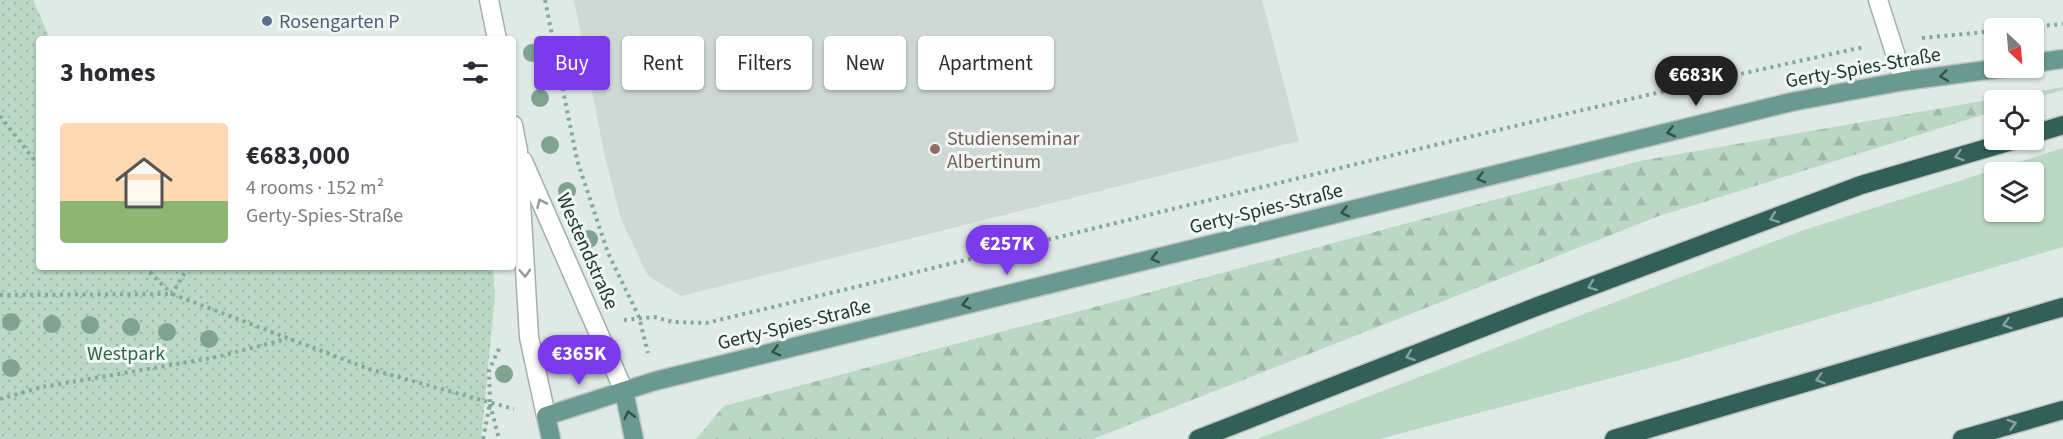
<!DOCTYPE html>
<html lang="en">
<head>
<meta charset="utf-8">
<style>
  body { margin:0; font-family:"Source Sans 3",sans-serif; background:#f7f7f7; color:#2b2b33; height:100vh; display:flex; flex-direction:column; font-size:22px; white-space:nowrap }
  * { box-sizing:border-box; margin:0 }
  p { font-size:20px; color:#7c7c81 }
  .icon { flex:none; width:33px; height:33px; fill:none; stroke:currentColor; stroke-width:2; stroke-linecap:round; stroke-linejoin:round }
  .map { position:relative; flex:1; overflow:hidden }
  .sheet { position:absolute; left:36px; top:36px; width:480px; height:234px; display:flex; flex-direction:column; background:#fff; border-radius:6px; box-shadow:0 2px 4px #0004 }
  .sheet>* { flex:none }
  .top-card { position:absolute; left:534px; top:36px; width:570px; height:54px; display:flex; gap:12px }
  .needle { width:39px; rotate:154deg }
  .controls { position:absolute; left:1984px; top:18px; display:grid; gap:12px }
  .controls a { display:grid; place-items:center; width:60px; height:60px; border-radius:6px; background:#fff; box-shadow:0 2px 4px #0004; font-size:30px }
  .price { position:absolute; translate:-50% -51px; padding:0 14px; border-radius:21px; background:#7c3aed; color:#fff; font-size:20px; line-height:39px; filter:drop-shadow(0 2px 3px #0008) }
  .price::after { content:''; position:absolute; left:50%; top:36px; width:18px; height:14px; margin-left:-9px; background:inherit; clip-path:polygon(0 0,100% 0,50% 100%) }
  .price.on { background:#222; color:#fff }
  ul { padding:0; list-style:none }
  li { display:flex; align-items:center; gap:18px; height:150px; padding:0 24px }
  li+li { border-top:2px solid #e1e1e2 }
  li span { display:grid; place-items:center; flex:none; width:168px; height:120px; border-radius:6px; color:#555 }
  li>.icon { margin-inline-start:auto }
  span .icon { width:72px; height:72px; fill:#fffc; stroke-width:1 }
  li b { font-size:26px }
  h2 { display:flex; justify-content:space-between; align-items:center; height:72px; padding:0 24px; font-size:26px }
  .tag { padding:0 21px; border-radius:6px; background:#fff; box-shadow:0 2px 4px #0004; font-size:21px; line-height:54px }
  .tag.on { background:#7c3aed; color:#fff }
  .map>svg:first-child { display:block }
  .built { fill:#ced8d4 }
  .grass { fill:#bad8c4; fill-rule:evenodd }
  .forest { fill:url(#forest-firs) }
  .park { fill:url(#park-dots) }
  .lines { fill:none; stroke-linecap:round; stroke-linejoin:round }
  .minor-casing { stroke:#a3b0ac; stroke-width:21 }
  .major-casing { stroke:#bdc3c2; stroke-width:21 }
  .highway-casing { stroke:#bdc3c2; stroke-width:21 }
  .path { stroke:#83a99f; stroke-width:4; stroke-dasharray:3 4.5; stroke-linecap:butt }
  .minor { stroke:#fff; stroke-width:18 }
  .major { stroke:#69998f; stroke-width:18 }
  .highway { stroke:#326058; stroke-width:18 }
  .tree { fill:#7fa38f }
  .oneway { stroke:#345049 }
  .oneway2 { stroke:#87a49e }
  .oneway3 { stroke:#909b98 }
  .service-dot { fill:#5c6f8a; stroke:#eff6f3; stroke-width:2 }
  .education-dot { fill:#8d6e63; stroke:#eff6f3; stroke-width:2 }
  .labels { text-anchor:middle; stroke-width:6; stroke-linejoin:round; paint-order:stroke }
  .service-label { font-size:20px; fill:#4e5e75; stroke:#eff6f3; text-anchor:start }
  .street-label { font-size:20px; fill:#223732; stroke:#eff6f3 }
  .education-label { font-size:20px; fill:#785e54; stroke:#eff6f3; text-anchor:start }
  .park-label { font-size:20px; fill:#316949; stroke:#eff6f3 }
</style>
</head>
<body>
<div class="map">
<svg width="2063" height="439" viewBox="0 0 2063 439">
  <defs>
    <pattern id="forest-firs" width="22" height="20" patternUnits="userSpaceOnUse" patternTransform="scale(1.5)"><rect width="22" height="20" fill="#bad8c4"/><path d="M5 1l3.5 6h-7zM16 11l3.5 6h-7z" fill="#a0baa9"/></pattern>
    <pattern id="park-dots" width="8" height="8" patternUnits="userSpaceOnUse" patternTransform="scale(1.5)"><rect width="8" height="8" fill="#bad8c4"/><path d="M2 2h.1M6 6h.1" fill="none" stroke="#a0baa9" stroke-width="1.8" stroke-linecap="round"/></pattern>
  </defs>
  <rect width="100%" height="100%" fill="#dfe9e5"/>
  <!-- built -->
  <path class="built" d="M574,0h688l37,141 -618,155 -33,-20 -27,-57 -16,-62z"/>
  <!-- grass -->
  <path class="grass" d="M2063,148v99l-387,114 -297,78h-122l547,-209zM1995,172h39v40h-39z"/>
  <!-- forest -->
  <path class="forest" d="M2063,87v3l-34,10h-34v11l-336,105 -566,223h-397l28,-33 916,-245z"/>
  <!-- park -->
  <path class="park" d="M0,0h33l17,39h-11v228h454l2,29 -14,143h-481z"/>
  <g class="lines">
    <defs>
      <g id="minor">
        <path d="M489,0l8,39"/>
        <path d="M1878,0l26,81"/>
        <path d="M513,125l5,26 11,186 17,79"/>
        <path d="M523,161l101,230"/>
      </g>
      <g id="major">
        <path d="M2034,63l29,-4"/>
        <path d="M624,391l10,48"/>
        <path d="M551,439l-5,-23 109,-35 1136,-279 113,-21 98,-13"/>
      </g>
      <g id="highway">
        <path d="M2034,134l29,-9"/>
        <path d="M1198,439l335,-131 328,-123 154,-45"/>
        <path d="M1614,439l449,-132"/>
        <path d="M1962,439l101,-29"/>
      </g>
    </defs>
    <!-- minor casing -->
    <use href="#minor" class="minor-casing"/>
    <!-- major casing -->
    <use href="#major" class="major-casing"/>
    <!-- highway casing -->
    <use href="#highway" class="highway-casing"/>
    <!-- path -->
    <g class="path">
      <path d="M545,0l32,160 31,93 31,64 9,36"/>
      <path d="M2017,28l46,-4"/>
      <path d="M1922,38l73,-7"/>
      <path d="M0,116l39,50"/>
      <path d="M144,267l28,27 16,-27"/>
      <path d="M0,295l172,-1 197,75 145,40"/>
      <path d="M624,320l30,-3 19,5 33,1c386,-92 770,-193 1158,-276"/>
      <path d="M0,399l42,-12 170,-29 75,-19"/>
      <path d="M490,404l9,35"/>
      <path d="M483,439l7,-36 -1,-33 11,-23"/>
    </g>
    <!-- minor -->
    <use href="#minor" class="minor"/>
    <!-- major -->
    <use href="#major" class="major"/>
    <!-- highway -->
    <use href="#highway" class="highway"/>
  </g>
  <!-- trees -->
  <g class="tree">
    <circle cx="532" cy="53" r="9"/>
    <circle cx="540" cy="98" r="9"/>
    <circle cx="550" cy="145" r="9"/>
    <circle cx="567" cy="191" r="9"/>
    <circle cx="589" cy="239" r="9"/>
    <circle cx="11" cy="322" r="9"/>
    <circle cx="52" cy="324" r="9"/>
    <circle cx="90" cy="325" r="9"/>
    <circle cx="131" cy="327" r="9"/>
    <circle cx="167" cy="332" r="9"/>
    <circle cx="209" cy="339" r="9"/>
    <circle cx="11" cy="368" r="9"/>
    <circle cx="504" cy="374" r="9"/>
  </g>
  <!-- one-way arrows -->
  <defs><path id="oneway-chevron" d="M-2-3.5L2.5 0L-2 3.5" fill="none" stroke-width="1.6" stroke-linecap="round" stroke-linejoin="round" transform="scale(1.5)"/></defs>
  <g class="oneway">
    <use href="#oneway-chevron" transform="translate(1944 76) rotate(172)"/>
    <use href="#oneway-chevron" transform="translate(1671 132) rotate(166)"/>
    <use href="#oneway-chevron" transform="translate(1481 178) rotate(166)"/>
    <use href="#oneway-chevron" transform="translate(1345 212) rotate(166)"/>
    <use href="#oneway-chevron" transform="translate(1155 258) rotate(166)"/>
    <use href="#oneway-chevron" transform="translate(966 304) rotate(166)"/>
    <use href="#oneway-chevron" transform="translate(776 351) rotate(166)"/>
    <use href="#oneway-chevron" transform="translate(629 415) rotate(-103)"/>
  </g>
  <g class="oneway2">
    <use href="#oneway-chevron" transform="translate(1959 156) rotate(163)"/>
    <use href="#oneway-chevron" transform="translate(1774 218) rotate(159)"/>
    <use href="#oneway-chevron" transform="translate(1592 286) rotate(159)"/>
    <use href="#oneway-chevron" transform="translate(2007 324) rotate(164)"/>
    <use href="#oneway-chevron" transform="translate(1410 356) rotate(159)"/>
    <use href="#oneway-chevron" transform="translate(1820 379) rotate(164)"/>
    <use href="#oneway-chevron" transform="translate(2012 424) rotate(-16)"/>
  </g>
  <g class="oneway3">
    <use href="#oneway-chevron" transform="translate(541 203) rotate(-114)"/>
    <use href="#oneway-chevron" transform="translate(525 273) rotate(87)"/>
  </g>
  <!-- markers -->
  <circle class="service-dot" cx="267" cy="21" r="6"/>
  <circle class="education-dot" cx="935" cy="149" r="6"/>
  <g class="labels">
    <!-- service labels -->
    <g class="service-label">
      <text x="279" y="28">Rosengarten P</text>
    </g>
    <!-- street labels -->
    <g class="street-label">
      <text transform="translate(1863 67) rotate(-10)" y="7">Gerty-Spies-Straße</text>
      <text transform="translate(1266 208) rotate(-14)" y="7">Gerty-Spies-Straße</text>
      <text transform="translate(588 251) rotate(66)" y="7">Westendstraße</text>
      <text transform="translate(794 324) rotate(-14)" y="7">Gerty-Spies-Straße</text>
    </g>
    <!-- education labels -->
    <g class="education-label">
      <text x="947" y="145">Studienseminar<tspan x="947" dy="23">Albertinum</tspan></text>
    </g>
    <!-- park labels -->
    <g class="park-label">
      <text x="126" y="360">Westpark</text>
    </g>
  </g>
</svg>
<div class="controls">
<a><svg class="needle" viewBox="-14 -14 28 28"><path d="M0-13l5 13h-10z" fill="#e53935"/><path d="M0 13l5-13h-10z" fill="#7c7c81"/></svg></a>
<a><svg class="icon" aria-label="locate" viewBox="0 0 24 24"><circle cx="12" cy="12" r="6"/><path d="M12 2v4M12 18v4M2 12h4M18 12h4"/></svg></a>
<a><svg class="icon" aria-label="layers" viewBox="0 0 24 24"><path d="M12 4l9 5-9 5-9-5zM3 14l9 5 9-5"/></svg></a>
</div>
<b class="price on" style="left:1696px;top:107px">€683K</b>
<b class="price" style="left:1007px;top:276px">€257K</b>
<b class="price" style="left:579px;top:386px">€365K</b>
<div class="top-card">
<a class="tag on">Buy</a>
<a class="tag">Rent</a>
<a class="tag">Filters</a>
<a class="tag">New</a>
<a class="tag">Apartment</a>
</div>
<section class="sheet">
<h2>3 homes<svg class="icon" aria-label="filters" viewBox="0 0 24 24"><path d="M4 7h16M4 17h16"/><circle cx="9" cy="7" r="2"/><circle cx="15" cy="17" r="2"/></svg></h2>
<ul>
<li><span style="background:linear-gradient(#ffd9b3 65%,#8fb573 0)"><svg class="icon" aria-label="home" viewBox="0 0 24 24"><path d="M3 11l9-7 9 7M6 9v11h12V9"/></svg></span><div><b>€683,000</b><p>4 rooms · 152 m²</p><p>Gerty-Spies-Straße</p></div></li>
</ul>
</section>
</div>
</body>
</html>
